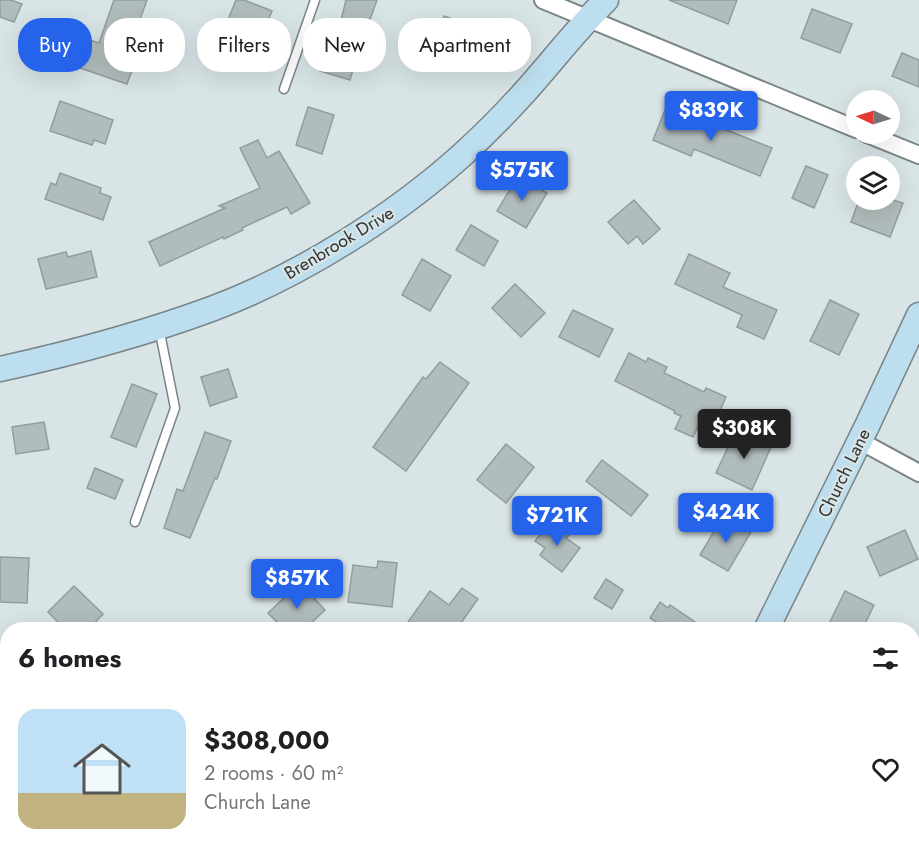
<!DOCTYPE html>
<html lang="en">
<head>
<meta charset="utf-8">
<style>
  body { margin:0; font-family:Jost,sans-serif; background:#f2f2f2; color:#202124; height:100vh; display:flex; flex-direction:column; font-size:22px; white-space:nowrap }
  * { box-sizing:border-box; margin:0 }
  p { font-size:20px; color:#757577 }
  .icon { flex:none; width:33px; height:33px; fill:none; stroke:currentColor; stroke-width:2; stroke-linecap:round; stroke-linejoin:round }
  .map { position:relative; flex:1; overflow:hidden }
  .panel { position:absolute; left:0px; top:622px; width:920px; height:236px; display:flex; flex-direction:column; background:#fff; border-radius:24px 24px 0 0; box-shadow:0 6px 24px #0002 }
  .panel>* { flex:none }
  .top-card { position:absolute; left:18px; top:18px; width:600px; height:54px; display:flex; gap:12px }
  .needle { width:39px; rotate:274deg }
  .controls { position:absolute; left:846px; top:90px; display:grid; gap:12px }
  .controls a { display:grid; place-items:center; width:54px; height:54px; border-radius:50%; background:#fff; box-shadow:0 6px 24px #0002; font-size:30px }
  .price { position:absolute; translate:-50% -51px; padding:0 14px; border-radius:6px; background:#2563eb; color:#fff; font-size:20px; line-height:39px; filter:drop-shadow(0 2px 3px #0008) }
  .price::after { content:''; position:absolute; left:50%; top:36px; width:18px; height:14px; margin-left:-9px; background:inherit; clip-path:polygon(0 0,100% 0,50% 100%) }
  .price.current { background:#222; color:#fff }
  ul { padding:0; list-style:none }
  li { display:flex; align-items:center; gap:18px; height:150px; padding:0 18px }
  li span { display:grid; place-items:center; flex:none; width:168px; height:120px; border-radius:18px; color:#555 }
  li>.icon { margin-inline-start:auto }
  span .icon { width:72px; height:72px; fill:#fffc; stroke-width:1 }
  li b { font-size:26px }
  h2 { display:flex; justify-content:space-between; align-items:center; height:72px; padding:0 18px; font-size:26px }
  .chip { padding:0 21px; border-radius:24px; background:#fff; box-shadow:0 6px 24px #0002; font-size:21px; line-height:54px }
  .chip.current { background:#2563eb; color:#fff }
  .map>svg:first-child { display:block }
  .building { fill:#b1bdbc; stroke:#929e9c; stroke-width:1.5 }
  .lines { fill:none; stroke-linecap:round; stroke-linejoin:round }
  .lane-casing { stroke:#798486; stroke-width:11 }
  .street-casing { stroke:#798486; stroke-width:20 }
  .secondary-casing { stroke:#798486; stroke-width:27 }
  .lane { stroke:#fff; stroke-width:8 }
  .street { stroke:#fff; stroke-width:16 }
  .secondary { stroke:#bddeee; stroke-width:24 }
  .labels { text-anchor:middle; stroke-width:4.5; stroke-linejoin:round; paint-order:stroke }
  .street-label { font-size:18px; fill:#303435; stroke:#d8e4e6 }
</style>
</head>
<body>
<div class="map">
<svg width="919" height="857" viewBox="0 0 919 857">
  <rect width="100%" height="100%" fill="#d8e4e6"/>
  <!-- building -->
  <g class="building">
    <path d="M0,0h11l11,4 -8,18 -14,-5z"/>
    <path d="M114,0h33l-9,25 -3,-1 -10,32 11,4 -9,24 -53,-18 10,-28 15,5z"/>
    <path d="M236,0h8l28,11 -22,55 -35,-14z"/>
    <path d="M346,0h31l-10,28 -26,-8z"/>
    <path d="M669,0h68l-9,24z"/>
    <path d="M812,9l40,15 -12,29 -39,-15z"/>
    <path d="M444,16l29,10 -14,42 -29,-10z"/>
    <path d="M327,51l29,9 -6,20 -30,-9z"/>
    <path d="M902,53l17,7v27l-27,-11z"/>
    <path d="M60,101l53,19 -8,24 -11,-4 -2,5 -42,-14z"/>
    <path d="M308,107l26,8 -12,39 -26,-9z"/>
    <path d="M665,110l17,7 2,-4 88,35 -12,28 -66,-27 -3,7 -38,-16z"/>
    <path d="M258,140l9,18 12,-7 31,52 -19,11 -4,-7 -45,21 1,2 -19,9 -1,-2 -63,29 -11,-24 76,-34 -6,-2 41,-18 -20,-40z"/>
    <path d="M806,166l22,9 -14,33 -22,-10z"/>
    <path d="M60,173l41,15 -1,5 11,4 -8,23 -58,-21 6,-16 5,2z"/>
    <path d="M518,176l29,17 -21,35 -29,-17z"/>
    <path d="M634,200l26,29 -17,15 -6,-8 -9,8 -20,-22z"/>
    <path d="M859,200h34l10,3 -13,34 -39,-15z"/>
    <path d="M471,225l27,16 -14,25 -28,-16z"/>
    <path d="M91,251l6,26 -51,12 -8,-30 28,-7 2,5z"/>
    <path d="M689,254l41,19 -7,14 54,23 -13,29 -27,-12 5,-12 -67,-31z"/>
    <path d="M422,259l29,17 -21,35 -28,-16z"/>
    <path d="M515,284l30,29 -24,24 -29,-29z"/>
    <path d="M830,300l29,14 -20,41 -29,-14z"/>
    <path d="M573,310l40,19 -14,28 -40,-20z"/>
    <path d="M629,353l17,9 2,-4 19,9 -3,6 40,19 2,-4 20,9 -16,36 -12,-6 -5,10 -18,-8 6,-13 -7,-3 1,-2 -60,-30z"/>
    <path d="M440,362l29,21 -63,88 -33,-24 50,-70 3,2z"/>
    <path d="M228,369l9,28 -27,9 -9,-29z"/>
    <path d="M132,384l25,10 -21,53 -25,-10z"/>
    <path d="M44,422l5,27 -33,5 -4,-27z"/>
    <path d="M736,430l35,17 -19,43 -36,-17z"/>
    <path d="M205,432l26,9 -14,38 -2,-1 -25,60 -26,-10 13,-39 6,2z"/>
    <path d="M506,444l28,23 -28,36 -29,-23z"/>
    <path d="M602,460l46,35 -17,21 -45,-35z"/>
    <path d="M95,468l28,12 -8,19 -28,-11z"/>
    <path d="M723,516l28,16 -23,39 -28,-16z"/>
    <path d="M551,521l18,14 -3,3 14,10 -18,24 -22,-17 5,-7 -10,-7z"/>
    <path d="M905,530l13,29 -38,17 -13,-29z"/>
    <path d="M0,557l29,1 -2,45 -27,-1z"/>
    <path d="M378,561l19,2 -5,44 -44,-5 5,-37 24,3z"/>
    <path d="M606,579l17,11 -11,19 -18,-11z"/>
    <path d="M300,583l25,27 -21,20h-19l-17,-17z"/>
    <path d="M74,586l29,28 -15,16h-22l-18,-18z"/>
    <path d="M462,588l16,11 -22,31h-36l-12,-8 22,-31 19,14z"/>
    <path d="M845,591l29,14 -12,25h-36z"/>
    <path d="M660,602l8,6 2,-3 37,25h-54l5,-7 -8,-5z"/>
  </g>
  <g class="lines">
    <defs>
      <g id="lane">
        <path d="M284,89l31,-89"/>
        <path d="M135,522l40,-114 -16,-80"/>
      </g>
      <g id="street">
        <path d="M543,0l313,129"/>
        <path d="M867,134l52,21"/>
        <path d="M860,441l59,32"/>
        <path d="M0,690l4,-4"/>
        <path d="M912,839l7,5"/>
        <path d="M626,850l13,7"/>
      </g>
      <g id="secondary">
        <path d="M0,369c73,-16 144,-35 214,-61 85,-32 179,-91 247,-152 21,-19 42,-40 61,-61 28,-31 54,-65 84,-95"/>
        <path d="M766,630l101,-204 52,-111"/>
        <path d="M647,857l3,-7"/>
      </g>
    </defs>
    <!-- lane casing -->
    <use href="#lane" class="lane-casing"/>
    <!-- street casing -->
    <use href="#street" class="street-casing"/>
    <!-- secondary casing -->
    <use href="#secondary" class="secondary-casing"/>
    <!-- lane -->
    <use href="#lane" class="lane"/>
    <!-- street -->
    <use href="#street" class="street"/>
    <!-- secondary -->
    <use href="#secondary" class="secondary"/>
  </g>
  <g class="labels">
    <!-- street labels -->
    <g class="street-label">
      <text transform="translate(339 243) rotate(-31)" y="6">Brenbrook Drive</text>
      <text transform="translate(844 473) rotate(-64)" y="6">Church Lane</text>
    </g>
  </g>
</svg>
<div class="controls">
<a><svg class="needle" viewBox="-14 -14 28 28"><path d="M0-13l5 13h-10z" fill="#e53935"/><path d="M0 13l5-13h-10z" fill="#757577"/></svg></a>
<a><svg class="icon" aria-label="layers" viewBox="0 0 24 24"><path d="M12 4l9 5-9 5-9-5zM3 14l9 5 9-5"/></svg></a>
</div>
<b class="price" style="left:711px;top:142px">$839K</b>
<b class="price" style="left:522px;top:202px">$575K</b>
<b class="price current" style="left:744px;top:460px">$308K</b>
<b class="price" style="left:726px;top:544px">$424K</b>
<b class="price" style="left:557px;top:547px">$721K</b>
<b class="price" style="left:297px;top:610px">$857K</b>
<div class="top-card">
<a class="chip current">Buy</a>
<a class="chip">Rent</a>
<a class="chip">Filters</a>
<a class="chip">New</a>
<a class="chip">Apartment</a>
</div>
<section class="panel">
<h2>6 homes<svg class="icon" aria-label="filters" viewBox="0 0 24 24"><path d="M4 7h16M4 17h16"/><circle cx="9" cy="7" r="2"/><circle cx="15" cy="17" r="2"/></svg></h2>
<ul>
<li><span style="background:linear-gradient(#bfe0f5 70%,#c2b280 0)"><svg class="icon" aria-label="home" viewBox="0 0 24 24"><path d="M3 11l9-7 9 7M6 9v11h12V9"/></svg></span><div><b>$308,000</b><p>2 rooms · 60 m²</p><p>Church Lane</p></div><svg class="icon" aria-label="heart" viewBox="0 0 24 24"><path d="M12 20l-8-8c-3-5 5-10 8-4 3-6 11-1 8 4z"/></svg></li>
</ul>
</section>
</div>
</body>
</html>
